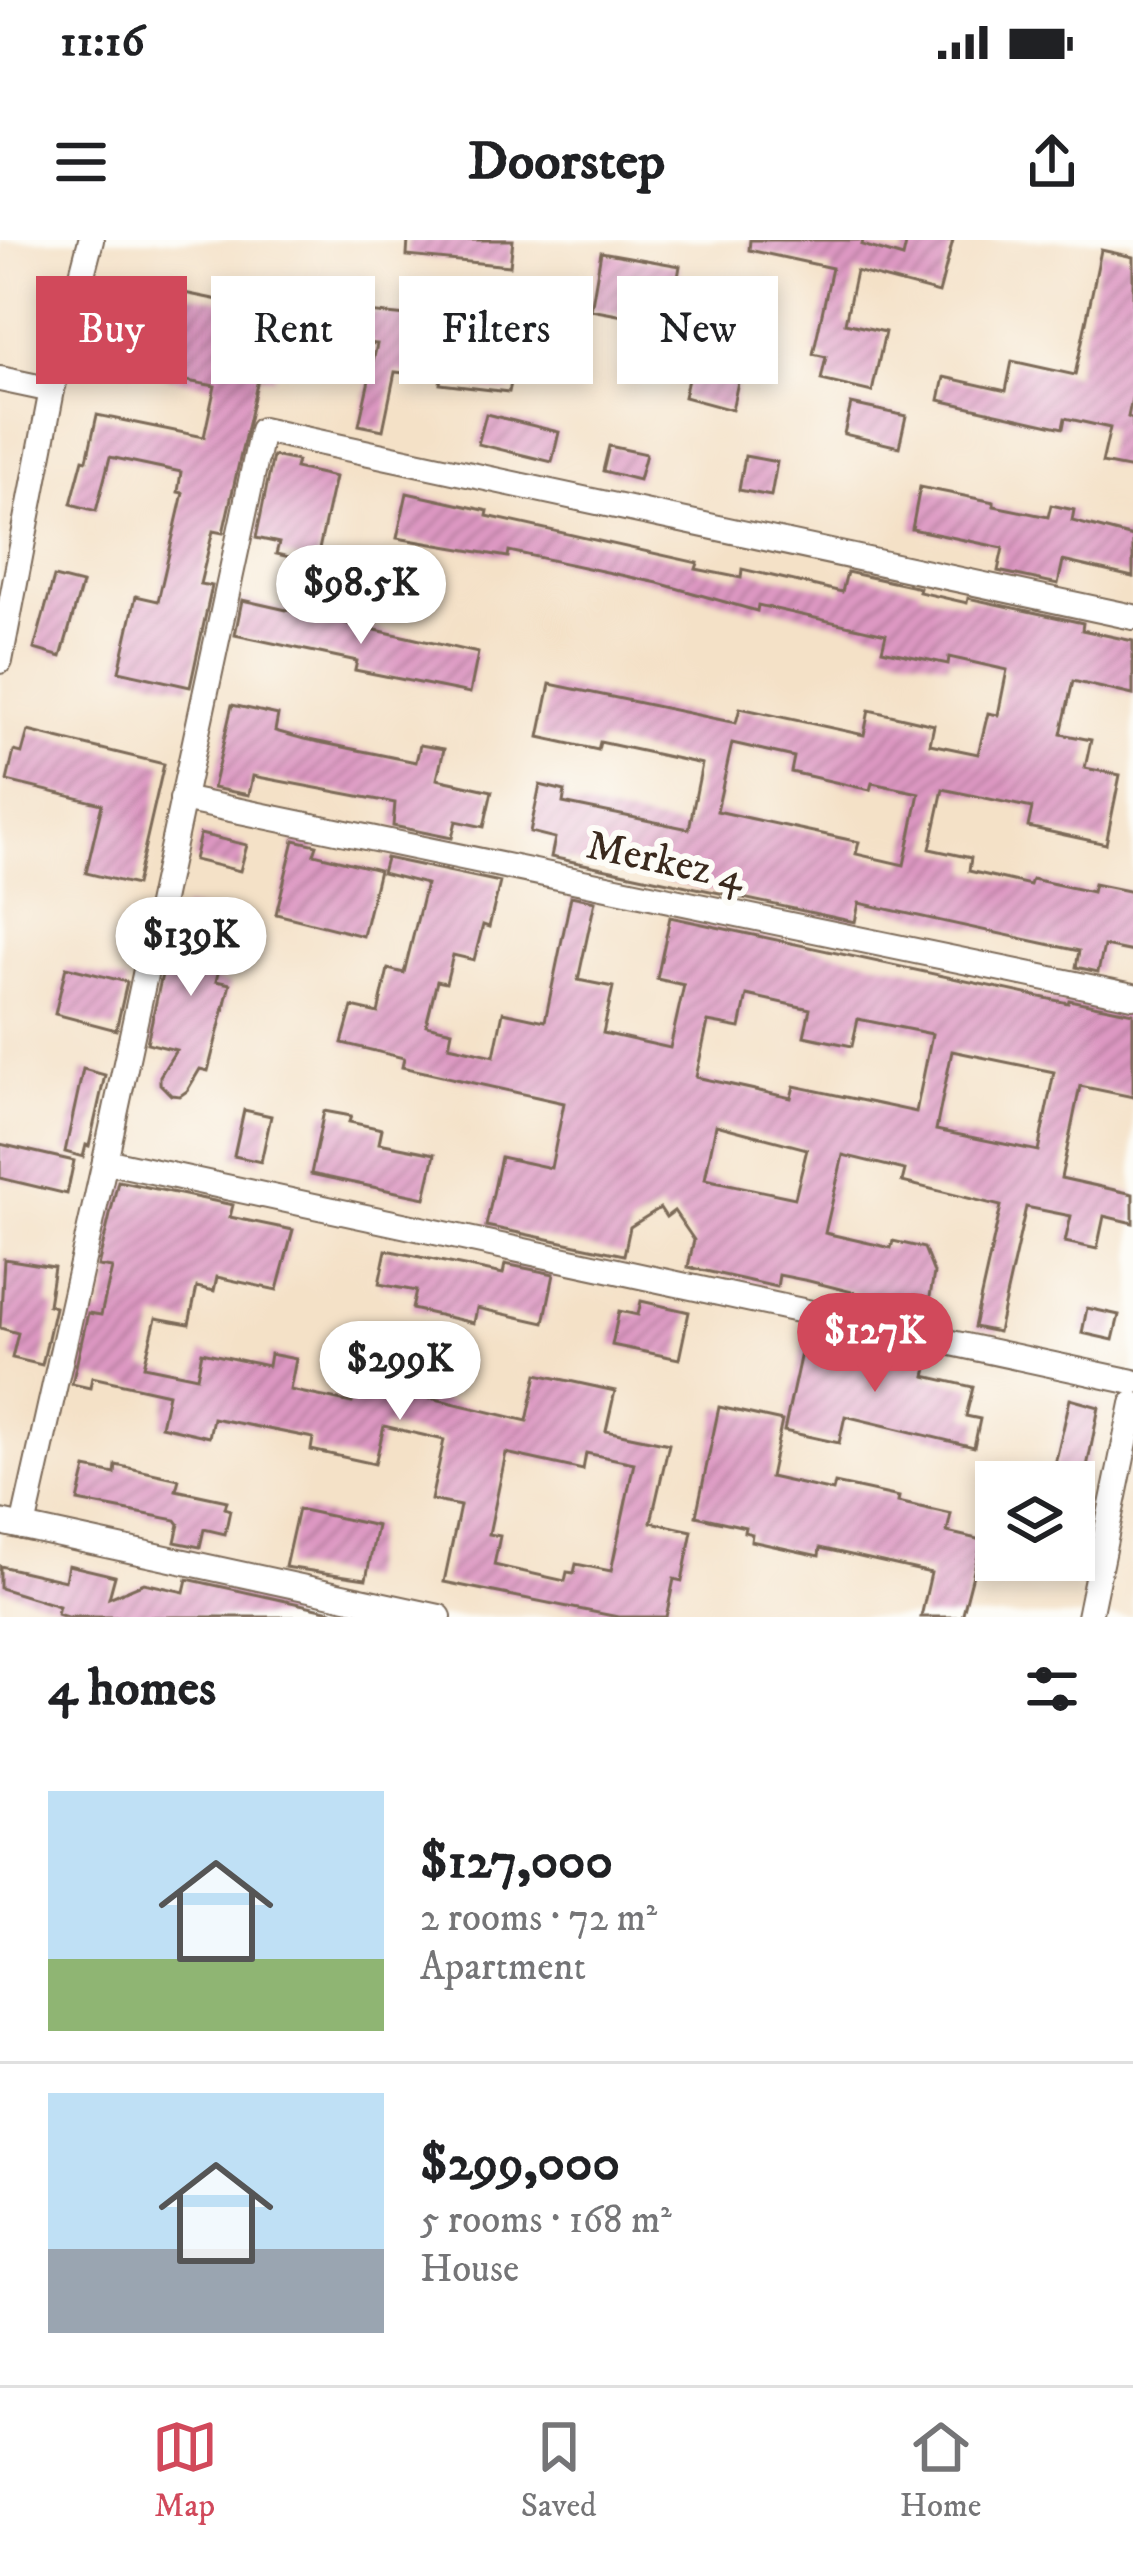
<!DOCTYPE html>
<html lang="en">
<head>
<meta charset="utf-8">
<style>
  body { margin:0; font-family:"IM FELL DW Pica",serif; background:#f6f6f6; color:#202124; height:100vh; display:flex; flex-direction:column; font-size:45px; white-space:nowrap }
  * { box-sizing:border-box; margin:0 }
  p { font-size:39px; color:#757577 }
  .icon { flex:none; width:66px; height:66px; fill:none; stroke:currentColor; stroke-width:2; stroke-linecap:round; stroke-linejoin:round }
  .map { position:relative; height:1377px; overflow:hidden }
  .side { display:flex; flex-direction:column; background:#fff; flex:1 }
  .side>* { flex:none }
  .top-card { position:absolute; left:36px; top:36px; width:1062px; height:108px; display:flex; gap:24px }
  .buttons { position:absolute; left:975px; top:1221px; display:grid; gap:24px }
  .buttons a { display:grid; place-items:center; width:120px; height:120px; border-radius:0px; background:#fff; box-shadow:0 6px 18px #0003; font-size:60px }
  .price { position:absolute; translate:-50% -102px; padding:0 27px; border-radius:42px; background:#fff; color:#222; font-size:39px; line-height:78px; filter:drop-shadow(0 3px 6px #0008) }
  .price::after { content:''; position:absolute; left:50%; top:72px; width:36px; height:27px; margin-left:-18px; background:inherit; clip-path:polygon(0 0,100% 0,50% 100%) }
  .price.current { background:#d1495b; color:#fff }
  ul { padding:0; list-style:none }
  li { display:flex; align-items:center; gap:36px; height:300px; padding:0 48px }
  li+li { border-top:3px solid #e0e0e0 }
  li span { display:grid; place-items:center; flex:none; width:336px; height:240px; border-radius:0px; color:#555 }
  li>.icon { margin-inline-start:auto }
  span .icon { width:144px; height:144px; fill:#fffc; stroke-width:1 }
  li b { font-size:51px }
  h2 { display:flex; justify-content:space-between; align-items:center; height:144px; padding:0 48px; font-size:51px }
  .tag { padding:0 42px; border-radius:0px; background:#fff; box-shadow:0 6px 18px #0003; font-size:42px; line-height:108px }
  .tag.current { background:#d1495b; color:#fff }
  .status { display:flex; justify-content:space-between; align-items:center; height:84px; padding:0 60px; background:#fff; direction:ltr }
  .status svg { height:33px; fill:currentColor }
  header { display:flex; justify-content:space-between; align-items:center; height:156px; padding:0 48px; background:#fff; font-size:54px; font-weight:700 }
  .tab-bar { display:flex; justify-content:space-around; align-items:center; height:168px; border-top:3px solid #e0e0e0; background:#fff; font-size:33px; color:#757577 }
  .tab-bar a { display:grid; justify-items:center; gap:6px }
  .tab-bar .current { color:#d1495b }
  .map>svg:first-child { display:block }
  .building { fill:url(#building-hatch); fill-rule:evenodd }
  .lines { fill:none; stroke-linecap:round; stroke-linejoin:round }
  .street-casing { stroke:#7c6a59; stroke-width:28 }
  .street { stroke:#fff; stroke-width:24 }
  .labels { text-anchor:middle; stroke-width:12; stroke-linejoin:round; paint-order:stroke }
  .street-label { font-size:42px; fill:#3b2a1e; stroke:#fdfcf7 }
</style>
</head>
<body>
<div class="status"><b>11:16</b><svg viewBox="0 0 49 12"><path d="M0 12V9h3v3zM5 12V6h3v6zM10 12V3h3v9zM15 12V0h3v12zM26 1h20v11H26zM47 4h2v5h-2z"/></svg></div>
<header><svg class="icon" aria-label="menu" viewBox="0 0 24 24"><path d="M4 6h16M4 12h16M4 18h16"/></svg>Doorstep<svg class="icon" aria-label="share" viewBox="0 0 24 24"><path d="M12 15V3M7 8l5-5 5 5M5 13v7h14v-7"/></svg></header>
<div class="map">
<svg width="1133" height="1377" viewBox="0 0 1133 1377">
  <defs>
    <pattern id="building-hatch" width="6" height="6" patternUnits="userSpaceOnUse" patternTransform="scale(3)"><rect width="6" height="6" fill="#dd98c2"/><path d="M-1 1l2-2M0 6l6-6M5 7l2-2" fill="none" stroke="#b47c9d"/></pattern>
  </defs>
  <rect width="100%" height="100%" fill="#fdfcf7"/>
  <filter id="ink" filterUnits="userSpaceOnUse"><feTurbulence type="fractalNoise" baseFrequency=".00833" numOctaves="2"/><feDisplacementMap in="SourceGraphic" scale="24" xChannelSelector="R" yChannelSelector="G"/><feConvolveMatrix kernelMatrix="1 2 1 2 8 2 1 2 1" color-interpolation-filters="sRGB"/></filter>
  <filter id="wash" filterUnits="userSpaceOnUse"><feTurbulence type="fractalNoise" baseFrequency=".004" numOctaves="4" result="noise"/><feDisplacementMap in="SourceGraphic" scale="48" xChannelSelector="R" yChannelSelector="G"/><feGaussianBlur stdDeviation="2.7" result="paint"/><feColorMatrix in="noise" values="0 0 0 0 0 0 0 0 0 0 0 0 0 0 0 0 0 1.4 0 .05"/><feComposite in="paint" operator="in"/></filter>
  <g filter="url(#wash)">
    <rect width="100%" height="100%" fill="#f4e1c7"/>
    <g id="blocks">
      <!-- building -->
      <g class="building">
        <path d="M408,0h105l-3,26 -103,-10z"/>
        <path d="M750,0h113l-1,5 41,12 4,-17h46l-14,53 -83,-22 -11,52 40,9 -13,60 -51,-12 5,-23 -13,-3 19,-86 -83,-18z"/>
        <path d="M1101,10l32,7v137l-5,23 5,2v50l-31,-6 8,-35 -45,-10 -2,10 -124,-28 5,-23 62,14 6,-30 63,14z"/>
        <path d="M601,12l79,14 -4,23 95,20 -7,34 -17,-4 -15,71 -48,-13 15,-67 -108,-20z"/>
        <path d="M155,47l78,16 -5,21 54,12 -9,42 -14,-3 -36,158 -10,-2 -13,53 12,2 -22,101 -71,-16 17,-75 22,5 25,-108 -5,-1 3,-20 -71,-15 -14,54 -25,-7 12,-45 4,1 10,-45 107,22 11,-51 -108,-19 17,-55 25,5z"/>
        <path d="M512,64l42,10 -11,48 -26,-6 -8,36 -69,-8 1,-7 -46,-5 -12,58 -24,-5 18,-81 -76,-8 7,-30 199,20z"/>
        <path d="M851,164l55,12 -7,31 -55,-13z"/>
        <path d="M486,174l73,18 -7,30 -74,-18z"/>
        <path d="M609,206l37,8 -7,26 -36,-9z"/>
        <path d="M273,216l24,5 -2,7 40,9 -19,86 -40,-9 3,-11 -23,-5z"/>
        <path d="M745,216l32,6 -6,34 -32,-6z"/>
        <path d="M920,247l74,15v4l54,11 3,-12 23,5 -2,11 61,16v40l-70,-16 -5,23 -60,-13 5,-23 -91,-19z"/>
        <path d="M407,253l81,18 -1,5 211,47 -2,6 45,9 1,-9 100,23 5,-20 73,16 -1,4 48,11 1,-5 115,25 -1,7 51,11v54l-60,-14 -12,53 30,6 -6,28 35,7 -14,69 -78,-17 4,-19 -89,-19 -13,60 41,9 -2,13 61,14 2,-6 60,13 2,-8 39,8v60l-29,-6 -6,26 -22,-5 3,-16 -220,-48 -4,19 -304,-65 4,-19 -25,-6 10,-47 25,6 -2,12 126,26 13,-65 -102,-22 -2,8 -59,-13 11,-53 186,39 4,-15 124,27 5,-25 65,15 -4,19 48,10 10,-41 10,2 9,-45 -58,-13 -1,7 -66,-14 4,-16 -128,-29 -1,6 -99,-28 -149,-32 -1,6 -111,-19zM732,503l62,14 -3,15 79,18 2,-7 47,10 -15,72 -48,-11 3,-12 -142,-31z"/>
        <path d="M54,337l28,7 -21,73 -27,-8z"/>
        <path d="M242,360l236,53 -8,40 -115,-23 2,-9 -122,-26z"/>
        <path d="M232,465l46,10 -3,16 29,8 112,23 4,-17 24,4 -7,30 55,12 -8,36 -28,-6 -4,17 -59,-12 2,-23 -142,-27 -4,19 -36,-7z"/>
        <path d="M28,491l136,33 -28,121 -50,-12 16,-69 -95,-23 7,-30 8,2z"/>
        <path d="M200,594l47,11 -7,26 -46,-11z"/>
        <path d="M294,600l23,5 -3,9 65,16 -16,66 -87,-22z"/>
        <path d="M386,618l114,24 -11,45 -6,-2 -9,35 -21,-5 -7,28 -9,-2 -11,44 26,6 -3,15 45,10 9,-44 42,9 26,-125 24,5 -17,79 35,7 -10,46 67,15 14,-63 -27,-6 13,-62 398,86 1,-3 64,13v84l-53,-11 -19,92 72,16v29l-29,-7 -7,33 -32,-7 6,-26 -45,-9 -28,125 -24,-5 27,-121 -99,-24 3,-12 -62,-15 -18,78 66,15 2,-7 31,7 10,25 -7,41 -52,-9 1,-7 -67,-17 -30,-6 -2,12 -89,-20 6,-27 -20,-29 -8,6 -6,-9 -30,19 -6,28 -138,-29 15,-69 50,11 13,-65 -162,-36 2,-9 -62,-15 10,-36 26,6 10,-44 16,4 22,-89 -44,-11zM747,755l63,14 -6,27 48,10 6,-27 74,15 -16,78 -122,-26 -3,12 -95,-21 12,-55 32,6zM952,811l102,21 -16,79 -102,-21zM716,885l91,24 -12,49 -90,-19z"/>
        <path d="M184,667l48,12 -16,62 14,3 -22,87 -8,-2 -13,22 -7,5 -9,-1 -11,-11v-8l16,-26 -29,-7 16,-73 5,1z"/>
        <path d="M66,727l61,15 -11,48 -61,-16z"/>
        <path d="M83,829l22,6 -16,71 -3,-1 -3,12 -18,-5z"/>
        <path d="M244,870l27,6 -10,46 -27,-6z"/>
        <path d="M324,871l27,5 -2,6 33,7 -3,14 56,11 -10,44 -114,-24z"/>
        <path d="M0,904l74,17 -7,33 -67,-16z"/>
        <path d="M118,941l115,24 -3,12 63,13 -16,60 -60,-13 -3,14 -17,-4 -8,37 -33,-6 -12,48 53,11 5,-25 66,14 2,-12 26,5 -6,31 62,13 8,-22 167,40 10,-47 78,17 -9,40 63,13 -18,78 41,9 -10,50 -8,-2 -8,38h-48l-174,-35 16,-76 -29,-6 13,-60 -60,-14 -9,38 -64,-14 2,-12 -100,-20 -4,19 -48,-11 7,-32 -76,-17 -2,11 -18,-4 16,-71 13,2 11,-47 -14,-2zM506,1213l77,17 3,-17 48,10 -23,108 -35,-7 -2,9 -7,-1 -2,9 -71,-16 6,-29 -11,-2z"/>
        <path d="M386,1010l117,24 2,-10 49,10 -10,49 -67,-15 -3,15 -62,-14 4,-18 -37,-7z"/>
        <path d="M4,1019l50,8 -6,38 7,2 -13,58 -30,-7 6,-25 -18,-5z"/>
        <path d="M641,1061l48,11 -10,47 -67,-14 7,-34 19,4z"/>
        <path d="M1087,1068l32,7 -6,25 -31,-7z"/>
        <path d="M804,1099l125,22 -4,15 48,11 -7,29 14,3 -6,28 -129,-31 -6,27 -55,-12z"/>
        <path d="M1070,1159l29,8 -15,75h-33z"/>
        <path d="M719,1167l63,14 -12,56 63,14 2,-8 64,14 -1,5 53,12 -4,18 35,8 -20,77h-41l10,-44 -111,-25 -1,8 -68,-15 1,-7 -8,-2 1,-5 -49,-11z"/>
        <path d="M116,1225l63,14 -3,11 51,11 -2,7 5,2 -5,24 -21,-5 -4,18 -25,-5 4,-18 -3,-4 -98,-19 8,-33 29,6z"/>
        <path d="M298,1269l79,17 -11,53 -81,-12z"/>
        <path d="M68,1325l47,11 -6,22 35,-15 40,9 3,-13 144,32 -1,6h-263l-10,-3 2,-8 -59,-18v-22l65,15z"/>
      </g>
    </g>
  </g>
  <g filter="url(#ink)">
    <use href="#blocks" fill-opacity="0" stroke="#7c6a59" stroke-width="3"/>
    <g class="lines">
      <defs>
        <g id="street">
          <path d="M0,139l52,11 39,-150"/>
          <path d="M1133,377l-871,-187 -157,731 1028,221"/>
          <path d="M0,421l52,-271"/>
          <path d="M182,559l951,197"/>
          <path d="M0,1282l439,95"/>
          <path d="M23,1287l82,-366"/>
          <path d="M1089,1377l44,-213"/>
        </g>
      </defs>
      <!-- street casing -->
      <use href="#street" class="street-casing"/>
      <!-- street -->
      <use href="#street" class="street"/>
    </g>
  </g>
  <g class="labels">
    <!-- street labels -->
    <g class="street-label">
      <text transform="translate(666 619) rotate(12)" y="15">Merkez 4</text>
    </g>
  </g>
</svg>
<div class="buttons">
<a><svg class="icon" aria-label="layers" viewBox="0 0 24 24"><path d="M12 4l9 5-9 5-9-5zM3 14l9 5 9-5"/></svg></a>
</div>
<b class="price" style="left:361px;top:407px">$98.5K</b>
<b class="price" style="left:191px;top:759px">$139K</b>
<b class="price current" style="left:875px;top:1155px">$127K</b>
<b class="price" style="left:400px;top:1183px">$299K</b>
<div class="top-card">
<a class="tag current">Buy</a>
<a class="tag">Rent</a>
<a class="tag">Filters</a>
<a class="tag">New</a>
</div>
</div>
<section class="side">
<h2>4 homes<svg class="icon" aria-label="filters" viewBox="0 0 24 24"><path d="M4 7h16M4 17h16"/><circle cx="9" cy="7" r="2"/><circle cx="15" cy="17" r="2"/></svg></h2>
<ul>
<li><span style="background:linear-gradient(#bfe0f5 70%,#8fb573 0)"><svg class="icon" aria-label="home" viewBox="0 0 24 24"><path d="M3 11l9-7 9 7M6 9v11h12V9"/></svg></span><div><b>$127,000</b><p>2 rooms · 72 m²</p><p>Apartment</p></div></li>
<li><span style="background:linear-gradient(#bfe0f5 65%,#9aa5b1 0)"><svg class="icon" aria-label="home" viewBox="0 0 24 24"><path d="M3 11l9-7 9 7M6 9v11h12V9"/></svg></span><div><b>$299,000</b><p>5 rooms · 168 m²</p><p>House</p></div></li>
</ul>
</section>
<nav class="tab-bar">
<a class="current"><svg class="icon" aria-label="map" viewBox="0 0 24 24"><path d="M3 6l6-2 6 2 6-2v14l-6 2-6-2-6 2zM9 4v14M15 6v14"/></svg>Map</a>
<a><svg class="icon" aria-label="saved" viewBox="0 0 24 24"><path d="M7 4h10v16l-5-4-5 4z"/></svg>Saved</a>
<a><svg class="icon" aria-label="home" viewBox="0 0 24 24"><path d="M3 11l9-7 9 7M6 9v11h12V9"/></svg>Home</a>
</nav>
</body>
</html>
